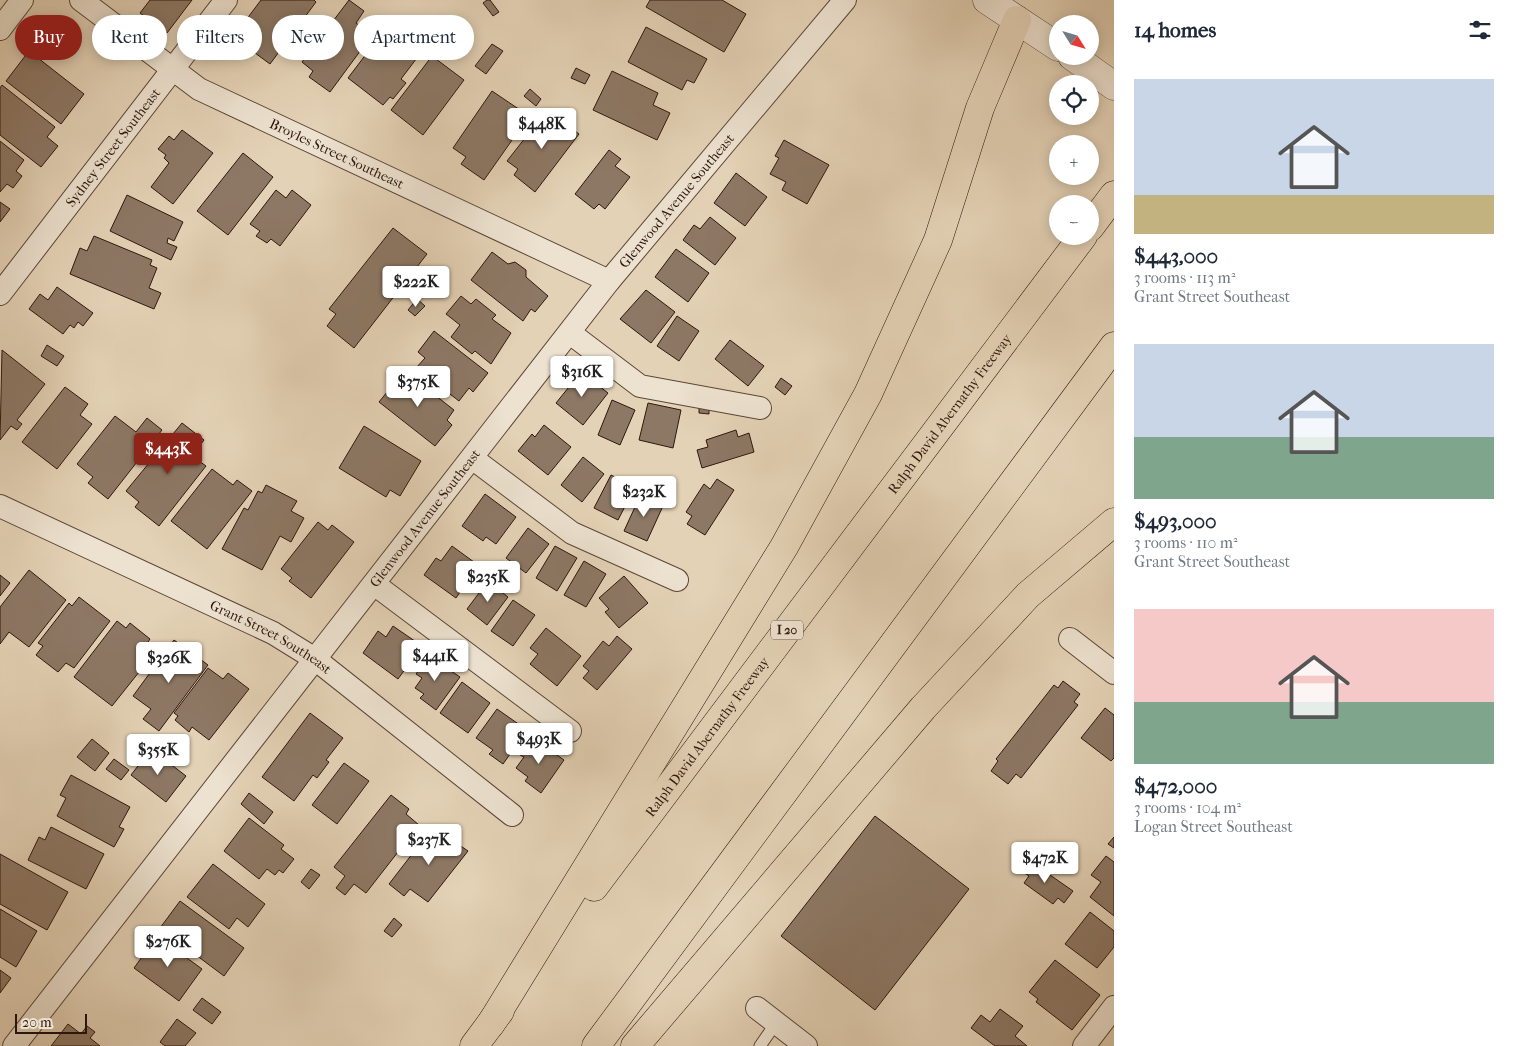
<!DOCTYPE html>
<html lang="en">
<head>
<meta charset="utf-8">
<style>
  body { margin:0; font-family:"IM FELL French Canon",serif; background:#f2f2f3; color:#1f2937; height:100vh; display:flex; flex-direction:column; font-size:19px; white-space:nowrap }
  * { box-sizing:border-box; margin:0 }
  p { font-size:16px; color:#747a83 }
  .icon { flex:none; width:28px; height:28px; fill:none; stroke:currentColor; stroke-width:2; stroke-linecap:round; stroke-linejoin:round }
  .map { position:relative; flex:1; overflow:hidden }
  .drawer { display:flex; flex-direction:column; background:#fff; width:400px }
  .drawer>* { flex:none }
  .top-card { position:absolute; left:15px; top:15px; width:475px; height:45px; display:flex; gap:10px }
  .needle { width:32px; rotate:127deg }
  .buttons { position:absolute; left:1049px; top:15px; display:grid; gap:10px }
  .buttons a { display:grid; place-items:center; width:50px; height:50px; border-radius:50%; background:#fff; box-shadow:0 2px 12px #0003; font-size:25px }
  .scale { position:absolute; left:15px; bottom:12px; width:72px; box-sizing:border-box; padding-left:5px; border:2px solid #2e170e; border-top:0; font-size:14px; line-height:18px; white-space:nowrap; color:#2e170e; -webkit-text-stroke:4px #ede2d0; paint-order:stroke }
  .price { position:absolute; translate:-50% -42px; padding:0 11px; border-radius:5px; background:#fff; color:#222; font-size:16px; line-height:32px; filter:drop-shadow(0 1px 2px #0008) }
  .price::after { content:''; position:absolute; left:50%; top:30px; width:15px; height:11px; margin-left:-8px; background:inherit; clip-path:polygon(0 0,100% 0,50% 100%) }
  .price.selected { background:#8f2418; color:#fff }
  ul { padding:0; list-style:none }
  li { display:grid; align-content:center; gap:10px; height:265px; padding:0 20px }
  li span { display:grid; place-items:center; height:155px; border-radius:0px; color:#555 }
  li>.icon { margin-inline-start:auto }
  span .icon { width:90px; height:90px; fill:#fffc; stroke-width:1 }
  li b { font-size:21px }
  h2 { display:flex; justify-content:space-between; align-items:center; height:60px; padding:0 20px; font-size:21px }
  .pill { padding:0 18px; border-radius:22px; background:#fff; box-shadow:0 2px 12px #0003; font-size:18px; line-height:45px }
  .pill.selected { background:#8f2418; color:#fff }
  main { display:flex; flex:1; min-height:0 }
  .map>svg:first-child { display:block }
  .building { fill:#8d7865; stroke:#2e170e }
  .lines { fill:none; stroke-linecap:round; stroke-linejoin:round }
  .service-casing { stroke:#5c4638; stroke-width:13 }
  .minor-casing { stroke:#5c4638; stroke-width:24 }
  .tertiary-casing { stroke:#5c4638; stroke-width:29 }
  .motorway-casing { stroke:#2e170e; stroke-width:29 }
  .service { stroke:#ede2d0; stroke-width:11 }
  .minor { stroke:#ede2d0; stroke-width:22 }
  .tertiary { stroke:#ede2d0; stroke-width:28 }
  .motorway { stroke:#e4d2b6; stroke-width:28 }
  .labels { text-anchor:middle; stroke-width:4; stroke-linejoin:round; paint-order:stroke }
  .shield { fill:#ede2d0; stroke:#675448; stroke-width:1 }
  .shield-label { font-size:12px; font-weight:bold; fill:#2e170e }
  .street-label { font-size:14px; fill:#2e170e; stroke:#ede2d0 }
</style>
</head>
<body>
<main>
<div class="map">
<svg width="1114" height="1046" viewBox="0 0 1114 1046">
  <rect width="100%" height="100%" fill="#e4d2b6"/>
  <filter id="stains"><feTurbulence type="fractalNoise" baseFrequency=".004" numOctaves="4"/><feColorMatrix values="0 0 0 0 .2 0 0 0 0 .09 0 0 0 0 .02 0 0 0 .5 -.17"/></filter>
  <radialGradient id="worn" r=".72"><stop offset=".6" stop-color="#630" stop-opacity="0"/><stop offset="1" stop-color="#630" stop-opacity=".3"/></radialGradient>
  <!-- building -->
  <g class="building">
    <path d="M150,0h42l-25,33 -27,-20z"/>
    <path d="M261,0h53l2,2 -46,62 -19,-14 3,-4 -17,-14z"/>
    <path d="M349,0l15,11 -8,12 16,12 -42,57 -21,-15 4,-6 -11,-9z"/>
    <path d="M487,0h3l9,12 -6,4 -10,-13z"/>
    <path d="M650,0h72l24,14 -22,38 -78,-45z"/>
    <path d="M392,20l34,26 -25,33 5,4 -13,16 -3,-2 -7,8 -35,-27z"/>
    <path d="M646,27l61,32 -13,24 -7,-3 -5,10 -54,-28z"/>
    <path d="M492,44l11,7 -17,23 -11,-8z"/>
    <path d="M29,51l55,43 -23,30 -55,-43z"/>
    <path d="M432,56l32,24 -41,55 -32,-25z"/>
    <path d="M576,68l14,7 -5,9 -14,-6z"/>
    <path d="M612,71l46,22 -5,12 17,8 -13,27 -64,-30z"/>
    <path d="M2,85l53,42 -8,10 11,9 -17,21 -41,-32v-47z"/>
    <path d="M530,89l11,10 -5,7 -12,-10z"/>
    <path d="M492,91l37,25 -45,64 -23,-16 5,-7 -13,-9z"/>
    <path d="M547,110l32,24 -44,58 -21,-17 4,-6 -11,-8z"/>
    <path d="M182,130l31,23 -40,51 -22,-17 18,-24 -5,-5 2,-3 -8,-6 11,-13 5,4z"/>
    <path d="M784,140l45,25 -22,39 -25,-14 4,-8 -16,-8 9,-16 -4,-2z"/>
    <path d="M0,141l24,19 -8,11 6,5 -9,12 -6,-4 -7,8z"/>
    <path d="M609,150l12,9 -6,7 15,11 -25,32 -6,-5 -5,5 -19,-15z"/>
    <path d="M243,153l30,24 -45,58 -31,-24z"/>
    <path d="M736,173l31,24 -22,29 -31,-23z"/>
    <path d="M276,190l10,8 6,-8 19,15 -31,41 -9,-7 -4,4 -11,-7 4,-5 -10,-7z"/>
    <path d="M127,195l56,27 -9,19 -6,-3 -1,5 10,4 -6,13 -61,-29z"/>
    <path d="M0,202l10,7 -10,13z"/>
    <path d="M710,217l26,21 -21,27 -32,-25 11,-15 6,4z"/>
    <path d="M393,228l34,26 -73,94 -27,-22 9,-12 -7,-5z"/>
    <path d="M94,236l58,24 -2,5 7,3 -8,20 12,5 -7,16 -84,-35 10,-26 7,3z"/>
    <path d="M676,249l33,24 -21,29 -33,-25z"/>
    <path d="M492,252l16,12 7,-2 11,8v7l22,19 -13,16 -4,-3 -8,12 -52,-41z"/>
    <path d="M57,287l36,26 -10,13 -5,-4 -4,6 -4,-3 -7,9 -34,-25 11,-15 8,6z"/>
    <path d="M646,290l29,22 -24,31 -31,-24z"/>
    <path d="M461,296l10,8 5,-5 20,16 -4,4 19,14 -20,31 -16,-13 -3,3 -21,-17 9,-12 -14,-11z"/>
    <path d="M417,299l8,7 -10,10 -7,-6z"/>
    <path d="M677,316l22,15 -20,30 -22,-15z"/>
    <path d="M434,331l54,42 -15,19 -4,-4 -10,13 -43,-33 9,-10 -7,-6z"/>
    <path d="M730,340l34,26 -16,20 -33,-27z"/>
    <path d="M47,345l17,11 -7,10 -16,-10z"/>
    <path d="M2,350l43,34 -28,36 5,4 -5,6 -6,-4 -11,14z"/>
    <path d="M404,371l50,39 -7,10 5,5 -17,21 -56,-44z"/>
    <path d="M581,372l27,21 -25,32 -27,-22z"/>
    <path d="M781,378l11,8 -7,9 -10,-8z"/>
    <path d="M65,387l23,17 -8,11 12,9 -35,45 -35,-27z"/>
    <path d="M612,400l23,10 -15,35 -22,-10z"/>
    <path d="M648,403l33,7 -8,38 -34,-8z"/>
    <path d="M699,405h10v9l-10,-1z"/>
    <path d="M115,416l21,16 11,-14 15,12 -54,69 -20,-16 5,-6 -16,-13z"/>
    <path d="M182,423l22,17 -12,16 14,10 -47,60 -24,-19 4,-5 -13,-11z"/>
    <path d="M544,425l27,22 -23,28 -30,-24 14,-17 3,3z"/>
    <path d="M364,426l57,35 -21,35 -10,-6 -4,7 -47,-29z"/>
    <path d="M736,430l2,7 11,-4 5,19 -52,16 -5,-18 11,-3 -2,-7z"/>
    <path d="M583,457l21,17 -22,28 -21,-17z"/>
    <path d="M212,469l21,16 4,-5 15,11 -45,58 -36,-28z"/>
    <path d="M611,475l24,12 -17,33 -24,-12z"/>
    <path d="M717,479l17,11 -29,45 -18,-11 5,-8 -6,-4 18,-28 6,5z"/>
    <path d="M266,485l31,16 -6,10 13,7 -13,24 -11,-6 -18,34 -40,-21 22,-41 4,2 10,-19 4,2z"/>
    <path d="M485,494l31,23 -20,27 -10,-7 -3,4 -21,-15z"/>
    <path d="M640,496l23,10 -16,35 -23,-10z"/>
    <path d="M318,522l10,8 4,-5 22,17 -43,56 -22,-17 3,-3 -11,-9z"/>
    <path d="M528,528l21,16 -23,29 -20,-15z"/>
    <path d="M452,546l26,19 -22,33 -32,-23 12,-17 5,3z"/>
    <path d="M555,546l22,12 -20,33 -21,-13z"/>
    <path d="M584,561l22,13 -20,33 -22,-12z"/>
    <path d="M29,570l37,30 -37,47 -20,-15 -9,12v-37z"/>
    <path d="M0,575l10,8 -10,13z"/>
    <path d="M624,576l24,27 -29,25 -14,-16 4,-3 -10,-11z"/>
    <path d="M488,581l20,16 -21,28 -20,-16z"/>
    <path d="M79,597l31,24 -36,47 -8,-5 -8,9 -22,-17 7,-9 -5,-3 31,-40 3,3z"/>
    <path d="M513,600l22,15 -22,31 -22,-15z"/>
    <path d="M117,621l9,7 4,-5 20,16 -4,6 9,7 -43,54 -38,-29z"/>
    <path d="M393,626l29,20 -24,33 -35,-26 15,-22 8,6z"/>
    <path d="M546,628l35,28 -24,30 -27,-22 8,-10 -8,-6z"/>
    <path d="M617,636l15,13 -35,41 -14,-12 6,-7 -6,-5 20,-25 6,5z"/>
    <path d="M174,640l34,25 -49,66 -16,-12 8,-10 -18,-13z"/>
    <path d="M429,656l31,21 -24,33 -16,-12 4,-4 -9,-6 7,-10 -6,-4z"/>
    <path d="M208,668l15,11 5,-6 21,16 -40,51 -17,-13 -3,5 -14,-12 3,-4 -4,-3z"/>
    <path d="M1063,681l17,13 -6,8 4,3 -57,73 -5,-4 -8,10 -17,-13 7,-10 -2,-2 58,-74 4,3z"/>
    <path d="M462,682l28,21 -22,30 -28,-20z"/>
    <path d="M1105,708l9,7v43l-3,3 -30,-23z"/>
    <path d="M497,709l30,21 -24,34 -14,-10 4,-4 -17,-12z"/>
    <path d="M310,713l33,25 -17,22 3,2 -12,16 -4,-3 -19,26 -32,-24z"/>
    <path d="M532,737l32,23 -23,33 -16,-12 3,-4 -12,-9 8,-11 -4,-2z"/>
    <path d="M92,739l17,14 -14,18 -18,-14z"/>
    <path d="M151,749l35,27 -20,26 -35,-27z"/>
    <path d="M114,759l15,11 -8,10 -15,-11z"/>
    <path d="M344,763l25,18 -32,43 -25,-19z"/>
    <path d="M71,775l59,32 -11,20 5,2 -10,18 -57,-31 9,-18 -6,-3z"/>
    <path d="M249,793l24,19 -9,12 -23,-20z"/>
    <path d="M391,795l18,14 -3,5 13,11 -53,68 -12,-9 -9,11 -9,-7 9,-12 -11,-9z"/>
    <path d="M875,816l94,73 -94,121 -94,-74z"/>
    <path d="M249,818l35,27 -3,4 13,10 -11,14 -4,-3 -4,5 -8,-6 -8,10 -35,-28z"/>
    <path d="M51,827l53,27 -18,35 -58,-29 11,-23 6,3z"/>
    <path d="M433,827l35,24 -40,51 -18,-13 -6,7 -15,-12z"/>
    <path d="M1114,837v11l-6,-4z"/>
    <path d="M0,854l68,38 -21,38 -47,-26z"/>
    <path d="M1106,856l8,6v54l-24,-19 11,-15 -10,-7z"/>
    <path d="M1027,859l46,32 -9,12 -6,-5 -5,6 -29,-21 5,-7 -9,-6z"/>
    <path d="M213,864l52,40 -17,23 -11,-9 -8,11 -42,-32z"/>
    <path d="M311,869l9,6 -11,14 -8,-7z"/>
    <path d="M180,901l64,47 -20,28 -64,-48z"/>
    <path d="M0,909l37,22 -21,36 -16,-10z"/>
    <path d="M1090,912l24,19v16l-17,21 -32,-24z"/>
    <path d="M394,918l8,7 -10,12 -8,-6z"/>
    <path d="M157,936l45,33 -23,32 -45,-33z"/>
    <path d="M1055,960l45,35 -28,35 -36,-28 2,-3 -9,-7z"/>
    <path d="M0,970l11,8 -11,15z"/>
    <path d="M202,998l19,14 -9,12 -19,-14z"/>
    <path d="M1000,1009l23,17 -8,10 12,10h-32l-24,-18 10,-13 9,7z"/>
    <path d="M177,1019l19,14 -11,13h-20l-5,-4z"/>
    <path d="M68,1024l13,10 6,-8 8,6 -5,6 10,8h-49z"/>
  </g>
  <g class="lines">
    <defs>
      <path id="service" d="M760,1046l16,-23"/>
      <g id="minor">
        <path id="s1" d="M81,0l118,89 410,192"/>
        <path d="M0,29l22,-29"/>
        <path id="s2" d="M0,294l226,-294"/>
        <path d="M570,333l70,53 120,22"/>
        <path d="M472,458l100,75 105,47"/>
        <path id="s3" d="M0,506l273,127 42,26 197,156"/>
        <path d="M374,584l196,147"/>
        <path d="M1070,639l44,34"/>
        <path d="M757,1008l49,38"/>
        <path id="s4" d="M14,1046l595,-765 236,-281"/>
        <path d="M1084,1046l30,-39"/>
      </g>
      <g id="tertiary">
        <path d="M987,0l71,47"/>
        <path d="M1072,56l42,30"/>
      </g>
      <g id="motorway">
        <path d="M1090,227l24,-32"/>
        <path id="s5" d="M594,887l489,-651"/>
        <path d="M490,1025l294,-478 84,-153 70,-154 42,-132 37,-88"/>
        <path d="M474,1046l26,-35"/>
        <path d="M596,1046l518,-700"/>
        <path d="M635,1046l288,-338 105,-113 86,-73"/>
      </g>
    </defs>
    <!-- service casing -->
    <use href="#service" class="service-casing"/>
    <!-- minor casing -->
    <use href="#minor" class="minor-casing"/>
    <!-- tertiary casing -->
    <use href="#tertiary" class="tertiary-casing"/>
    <!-- motorway casing -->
    <use href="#motorway" class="motorway-casing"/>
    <!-- service -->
    <use href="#service" class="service"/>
    <!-- minor -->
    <use href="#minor" class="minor"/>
    <!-- tertiary -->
    <use href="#tertiary" class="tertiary"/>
    <!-- motorway -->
    <use href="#motorway" class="motorway"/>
  </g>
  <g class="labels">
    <!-- shield labels -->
    <rect class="shield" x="771" y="620.5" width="32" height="19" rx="4"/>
    <g class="shield-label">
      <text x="787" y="634">I 20</text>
    </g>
    <!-- street labels -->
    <g class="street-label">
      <text dy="5" stroke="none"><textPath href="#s2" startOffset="185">Sydney Street Southeast</textPath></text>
      <text dy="5" stroke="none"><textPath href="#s1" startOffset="300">Broyles Street Southeast</textPath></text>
      <text dy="5" stroke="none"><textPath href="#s4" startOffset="1074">Glenwood Avenue Southeast</textPath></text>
      <text dy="5" stroke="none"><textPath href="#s5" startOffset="592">Ralph David Abernathy Freeway</textPath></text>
      <text dy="5" stroke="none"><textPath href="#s4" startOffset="669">Glenwood Avenue Southeast</textPath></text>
      <text dy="5" stroke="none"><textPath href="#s3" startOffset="301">Grant Street Southeast</textPath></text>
      <text dy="5" stroke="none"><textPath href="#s5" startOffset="188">Ralph David Abernathy Freeway</textPath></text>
    </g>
  </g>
  <rect width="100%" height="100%" filter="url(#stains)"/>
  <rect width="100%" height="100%" fill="url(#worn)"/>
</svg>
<div class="buttons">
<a><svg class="needle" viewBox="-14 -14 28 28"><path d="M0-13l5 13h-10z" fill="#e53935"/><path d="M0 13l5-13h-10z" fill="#747a83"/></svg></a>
<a><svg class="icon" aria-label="locate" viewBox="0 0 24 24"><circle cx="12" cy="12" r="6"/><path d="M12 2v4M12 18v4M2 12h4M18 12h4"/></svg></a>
<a>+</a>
<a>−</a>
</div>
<div class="scale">20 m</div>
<b class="price" style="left:542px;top:150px">$448K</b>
<b class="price" style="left:416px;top:308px">$222K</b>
<b class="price" style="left:582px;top:398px">$316K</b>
<b class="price" style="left:418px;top:408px">$375K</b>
<b class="price selected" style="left:168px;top:475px">$443K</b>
<b class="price" style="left:644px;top:518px">$232K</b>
<b class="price" style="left:488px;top:603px">$235K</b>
<b class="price" style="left:435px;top:682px">$441K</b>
<b class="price" style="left:169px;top:684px">$326K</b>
<b class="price" style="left:539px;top:765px">$493K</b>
<b class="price" style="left:158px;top:776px">$355K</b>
<b class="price" style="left:429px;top:866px">$237K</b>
<b class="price" style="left:1045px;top:884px">$472K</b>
<b class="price" style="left:168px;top:968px">$276K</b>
<div class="top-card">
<a class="pill selected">Buy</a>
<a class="pill">Rent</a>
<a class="pill">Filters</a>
<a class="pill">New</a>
<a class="pill">Apartment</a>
</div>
</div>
<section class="drawer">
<h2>14 homes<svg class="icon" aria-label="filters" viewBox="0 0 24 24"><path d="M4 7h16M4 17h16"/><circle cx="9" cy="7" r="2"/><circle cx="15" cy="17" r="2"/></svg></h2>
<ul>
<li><span style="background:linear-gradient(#c9d6e8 75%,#c2b280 0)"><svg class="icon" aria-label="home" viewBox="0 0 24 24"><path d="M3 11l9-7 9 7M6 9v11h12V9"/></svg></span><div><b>$443,000</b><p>3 rooms · 113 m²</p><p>Grant Street Southeast</p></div></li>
<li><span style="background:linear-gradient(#c9d6e8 60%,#7fa58c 0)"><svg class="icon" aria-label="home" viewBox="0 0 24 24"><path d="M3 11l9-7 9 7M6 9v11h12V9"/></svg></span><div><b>$493,000</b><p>3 rooms · 110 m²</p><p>Grant Street Southeast</p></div></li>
<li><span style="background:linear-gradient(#f6c9c9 60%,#7fa58c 0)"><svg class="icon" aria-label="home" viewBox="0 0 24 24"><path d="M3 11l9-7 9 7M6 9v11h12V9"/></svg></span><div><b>$472,000</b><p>3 rooms · 104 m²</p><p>Logan Street Southeast</p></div></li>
</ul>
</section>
</main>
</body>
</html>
